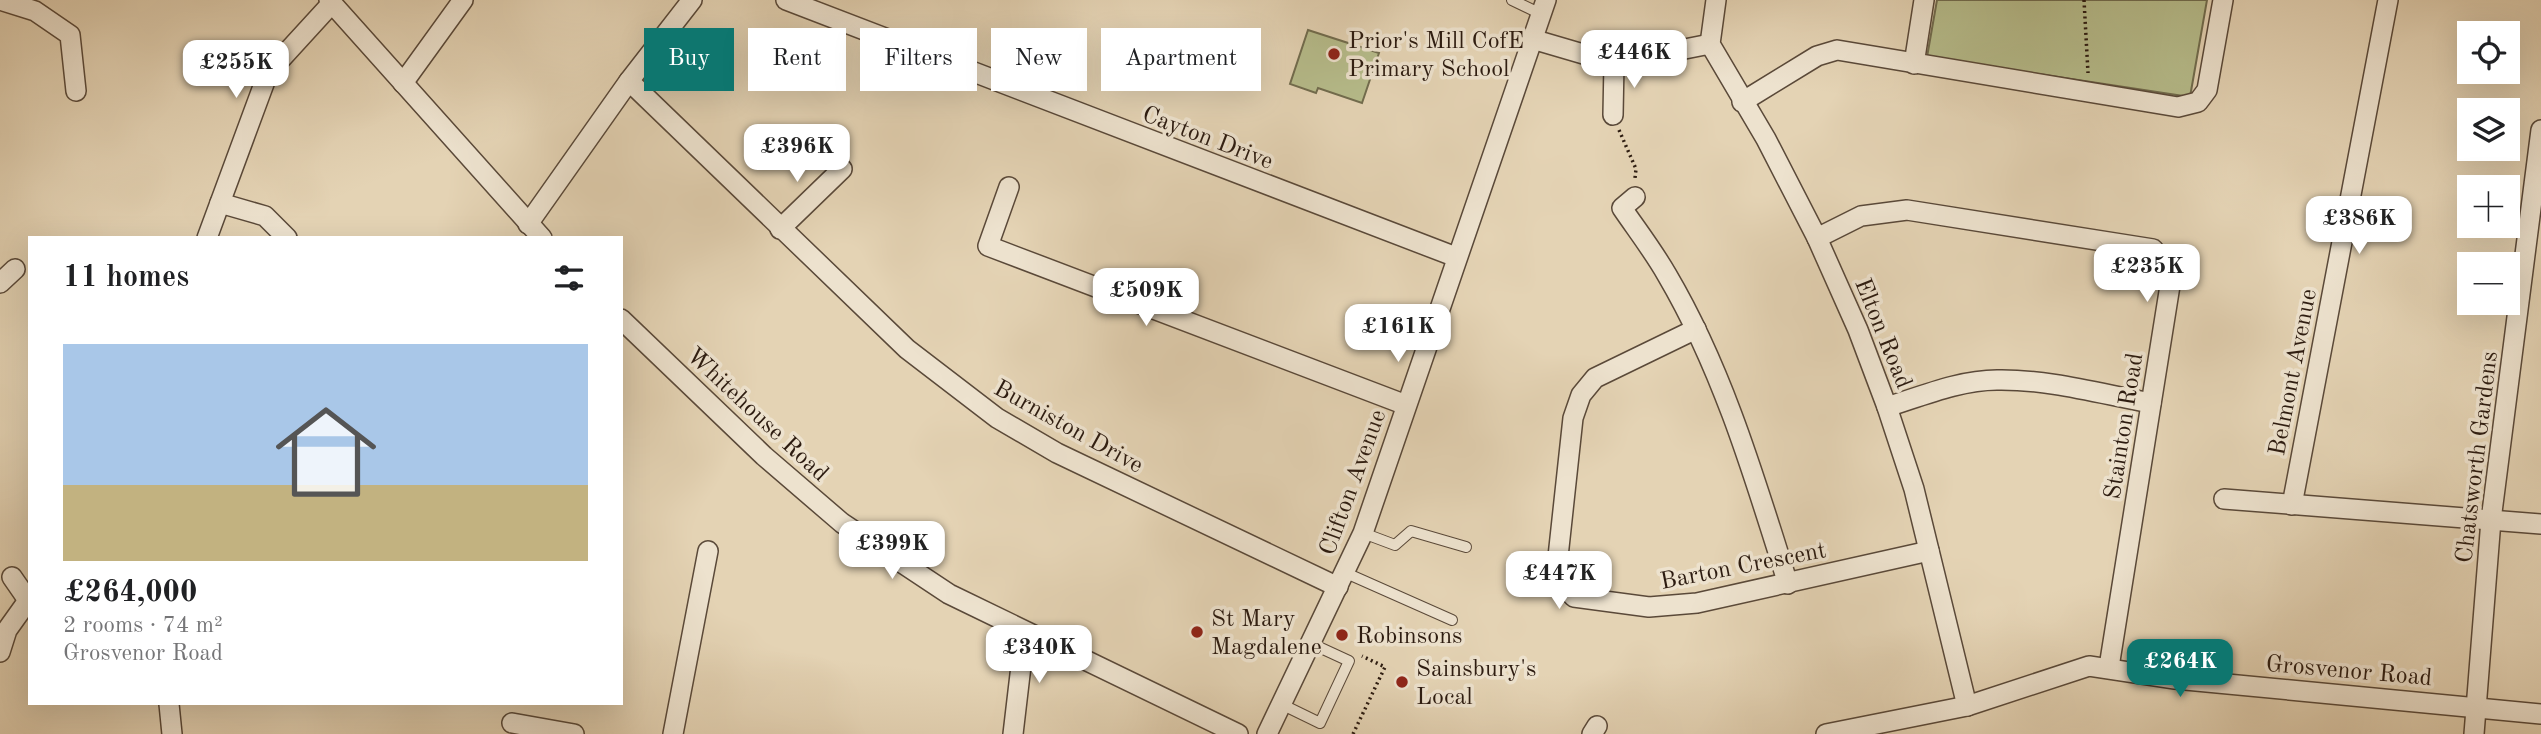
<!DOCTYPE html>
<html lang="en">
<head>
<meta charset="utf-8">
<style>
  body { margin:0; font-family:"Old Standard TT",serif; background:#f6f6f6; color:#202124; height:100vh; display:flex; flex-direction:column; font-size:26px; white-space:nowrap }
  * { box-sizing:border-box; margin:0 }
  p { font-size:23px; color:#757577 }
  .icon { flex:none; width:38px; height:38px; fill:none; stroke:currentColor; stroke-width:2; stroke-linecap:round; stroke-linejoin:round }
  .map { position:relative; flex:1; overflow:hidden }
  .panel { position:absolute; left:28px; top:236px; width:595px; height:469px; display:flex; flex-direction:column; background:#fff; border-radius:0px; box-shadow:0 7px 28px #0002 }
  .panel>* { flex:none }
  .top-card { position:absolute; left:644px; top:28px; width:665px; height:63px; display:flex; gap:14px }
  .tools { position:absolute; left:2457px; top:21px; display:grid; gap:14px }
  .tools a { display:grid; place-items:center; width:63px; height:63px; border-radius:0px; background:#fff; box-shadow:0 7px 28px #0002; font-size:35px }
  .price { position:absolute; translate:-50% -60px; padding:0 16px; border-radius:14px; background:#fff; color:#222; font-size:23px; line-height:46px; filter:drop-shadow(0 2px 4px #0008) }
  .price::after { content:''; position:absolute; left:50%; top:42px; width:21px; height:16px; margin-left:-10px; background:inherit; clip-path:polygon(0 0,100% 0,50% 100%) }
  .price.selected { background:#0f766e; color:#fff }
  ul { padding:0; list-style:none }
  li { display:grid; align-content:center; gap:14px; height:371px; padding:0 35px }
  li span { display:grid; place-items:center; height:217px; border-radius:0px; color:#555 }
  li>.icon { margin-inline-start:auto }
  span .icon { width:126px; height:126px; fill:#fffc; stroke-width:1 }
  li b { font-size:30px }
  h2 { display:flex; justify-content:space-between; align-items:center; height:84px; padding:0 35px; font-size:30px }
  .tag { padding:0 24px; border-radius:0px; background:#fff; box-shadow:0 7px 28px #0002; font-size:24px; line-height:63px }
  .tag.selected { background:#0f766e; color:#fff }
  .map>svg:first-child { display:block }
  .green { fill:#b6bc8b; stroke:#716c4e; stroke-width:2 }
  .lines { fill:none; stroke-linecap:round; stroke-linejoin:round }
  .lane-casing { stroke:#5a4939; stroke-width:12 }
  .street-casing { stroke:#5a4939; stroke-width:22 }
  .path { stroke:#2c1b10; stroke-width:3.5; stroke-dasharray:2 3.5; stroke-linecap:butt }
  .lane { stroke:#ede2ce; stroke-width:10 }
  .street { stroke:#ede2ce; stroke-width:19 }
  .poi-dot { fill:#8f2418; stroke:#ede2ce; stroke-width:2.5 }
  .labels { text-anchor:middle; stroke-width:7; stroke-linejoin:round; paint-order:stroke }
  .poi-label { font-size:24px; fill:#2c1b10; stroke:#ede2ce; text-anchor:start }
  .street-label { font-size:24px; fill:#2c1b10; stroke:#ede2ce }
</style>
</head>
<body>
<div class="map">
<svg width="2541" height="734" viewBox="0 0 2541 734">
  <rect width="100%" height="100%" fill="#e4d3b4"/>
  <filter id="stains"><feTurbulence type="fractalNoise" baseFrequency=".00286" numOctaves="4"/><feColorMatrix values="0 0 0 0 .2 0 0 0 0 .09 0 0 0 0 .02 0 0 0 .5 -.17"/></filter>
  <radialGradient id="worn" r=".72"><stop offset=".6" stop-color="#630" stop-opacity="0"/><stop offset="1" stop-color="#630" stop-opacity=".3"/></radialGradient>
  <!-- green -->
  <g class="green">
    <path d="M1937,0h270l-17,97 -263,-40z"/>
    <path d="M1308,30l71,23 -17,50 -44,-15 -2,5 -26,-9z"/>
  </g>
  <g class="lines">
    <defs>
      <g id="lane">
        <path d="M1512,0l29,14"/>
        <path d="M1363,533l32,12 16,-14 55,16"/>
        <path d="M1346,573l106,47"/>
        <path d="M1281,704l39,19 29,-62 -39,-18"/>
      </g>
      <g id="street">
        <path d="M0,0l35,11 35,24 6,56"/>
        <path d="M329,0l213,238"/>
        <path d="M786,0l670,257"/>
        <path d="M1716,0l-6,44 56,95 51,99 41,92 29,77 27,82 53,217"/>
        <path d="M1532,39l82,24 96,-19"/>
        <path d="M1914,64l10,-64"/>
        <path d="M629,81l278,268 90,69 60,35 281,134"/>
        <path d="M403,83l60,-83"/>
        <path d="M1742,102l75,-46 20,-6 341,57 20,-5 9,-12 16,-90"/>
        <path d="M1613,115l1,-52"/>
        <path d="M1009,187l-21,59 418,159"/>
        <path d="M1635,197l-13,11c15,22 32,44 45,67 56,95 88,204 121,309"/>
        <path d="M220,203l45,13 22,22"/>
        <path d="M528,224l101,-143 63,-81"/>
        <path d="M780,229l62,-60"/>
        <path d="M207,238l61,-165 64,-70"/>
        <path d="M1817,238l44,-22 46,-6 246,39 19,24 -63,394"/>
        <path d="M0,283l15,-14"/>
        <path d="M621,319l143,137 78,67 107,71 289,140"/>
        <path d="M1696,329l-101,49 -14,17 -8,23 -16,148 1,14 16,17 75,10 48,-4 232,-52"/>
        <path d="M1887,407c35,-11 73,-27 110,-27 51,-1 104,14 154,23"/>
        <path d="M2224,499l317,25"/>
        <path d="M2292,505l96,-505"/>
        <path d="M12,577l18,26"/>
        <path d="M0,652l7,-22 20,-28"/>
        <path d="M169,704l3,30"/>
        <path d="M512,723l62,11"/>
        <path d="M673,734l35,-183"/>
        <path d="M1013,734l12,-102"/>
        <path d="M1267,734l96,-201 183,-533"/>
        <path d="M1592,734l5,-8"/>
        <path d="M1826,734l141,-28 122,-40 86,13 366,35"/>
        <path d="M2474,734l17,-214 50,-390"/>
      </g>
    </defs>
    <!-- lane casing -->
    <use href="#lane" class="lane-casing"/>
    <!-- street casing -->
    <use href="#street" class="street-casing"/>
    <!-- path -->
    <g class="path">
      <path d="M2084,0l4,73"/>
      <path d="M1619,130l17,39 -1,9"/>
      <path d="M1353,734l32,-67 -23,-11"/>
    </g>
    <!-- lane -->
    <use href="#lane" class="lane"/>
    <!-- street -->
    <use href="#street" class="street"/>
  </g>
  <!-- markers -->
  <g class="poi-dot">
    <circle cx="1334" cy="54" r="7"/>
    <circle cx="1197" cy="632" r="7"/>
    <circle cx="1342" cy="635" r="7"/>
    <circle cx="1402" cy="682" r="7"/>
  </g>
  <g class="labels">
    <!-- poi labels -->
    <g class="poi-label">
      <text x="1348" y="48">Prior's Mill CofE<tspan x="1348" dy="28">Primary School</tspan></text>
      <text x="1211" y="626">St Mary<tspan x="1211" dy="28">Magdalene</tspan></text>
      <text x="1356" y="643">Robinsons</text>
      <text x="1416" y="676">Sainsbury's<tspan x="1416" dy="28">Local</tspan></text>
    </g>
    <!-- street labels -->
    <g class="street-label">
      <text transform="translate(1208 137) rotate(21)" y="8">Cayton Drive</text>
      <text transform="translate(1884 333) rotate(68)" y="8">Elton Road</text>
      <text transform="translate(2292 372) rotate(-79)" y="8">Belmont Avenue</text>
      <text transform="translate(758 414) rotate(43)" y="8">Whitehouse Road</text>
      <text transform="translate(1069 426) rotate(29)" y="8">Burniston Drive</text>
      <text transform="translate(2123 426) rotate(-81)" y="8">Stainton Road</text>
      <text transform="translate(2476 457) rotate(-83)" y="8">Chatsworth Gardens</text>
      <text transform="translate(1352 482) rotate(-70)" y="8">Clifton Avenue</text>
      <text transform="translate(1743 565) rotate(-11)" y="8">Barton Crescent</text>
      <text transform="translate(2349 670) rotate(5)" y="8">Grosvenor Road</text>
    </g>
  </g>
  <rect width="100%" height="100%" filter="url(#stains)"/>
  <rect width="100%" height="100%" fill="url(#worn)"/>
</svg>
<div class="tools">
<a><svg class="icon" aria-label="locate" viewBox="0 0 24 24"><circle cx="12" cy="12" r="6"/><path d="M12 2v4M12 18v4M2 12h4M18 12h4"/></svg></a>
<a><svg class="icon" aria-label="layers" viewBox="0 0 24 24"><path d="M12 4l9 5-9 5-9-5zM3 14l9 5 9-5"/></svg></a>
<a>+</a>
<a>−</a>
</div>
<b class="price" style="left:1634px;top:90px">£446K</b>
<b class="price" style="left:236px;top:100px">£255K</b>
<b class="price" style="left:797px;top:184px">£396K</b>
<b class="price" style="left:2359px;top:256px">£386K</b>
<b class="price" style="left:2147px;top:304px">£235K</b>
<b class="price" style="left:1146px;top:328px">£509K</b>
<b class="price" style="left:1398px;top:364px">£161K</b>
<b class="price" style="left:892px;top:581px">£399K</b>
<b class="price" style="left:1559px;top:611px">£447K</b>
<b class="price" style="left:1039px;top:685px">£340K</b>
<b class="price selected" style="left:2180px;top:699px">£264K</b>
<div class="top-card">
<a class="tag selected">Buy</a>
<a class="tag">Rent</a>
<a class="tag">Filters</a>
<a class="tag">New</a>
<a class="tag">Apartment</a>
</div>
<section class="panel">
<h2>11 homes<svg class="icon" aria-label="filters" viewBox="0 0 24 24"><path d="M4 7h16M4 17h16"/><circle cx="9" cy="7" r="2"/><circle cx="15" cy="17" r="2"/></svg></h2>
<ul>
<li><span style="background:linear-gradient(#a9c7e8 65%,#c2b280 0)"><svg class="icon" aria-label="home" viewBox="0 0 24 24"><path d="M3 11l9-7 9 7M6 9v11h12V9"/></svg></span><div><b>£264,000</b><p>2 rooms · 74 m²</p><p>Grosvenor Road</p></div></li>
</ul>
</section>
</div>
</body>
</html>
